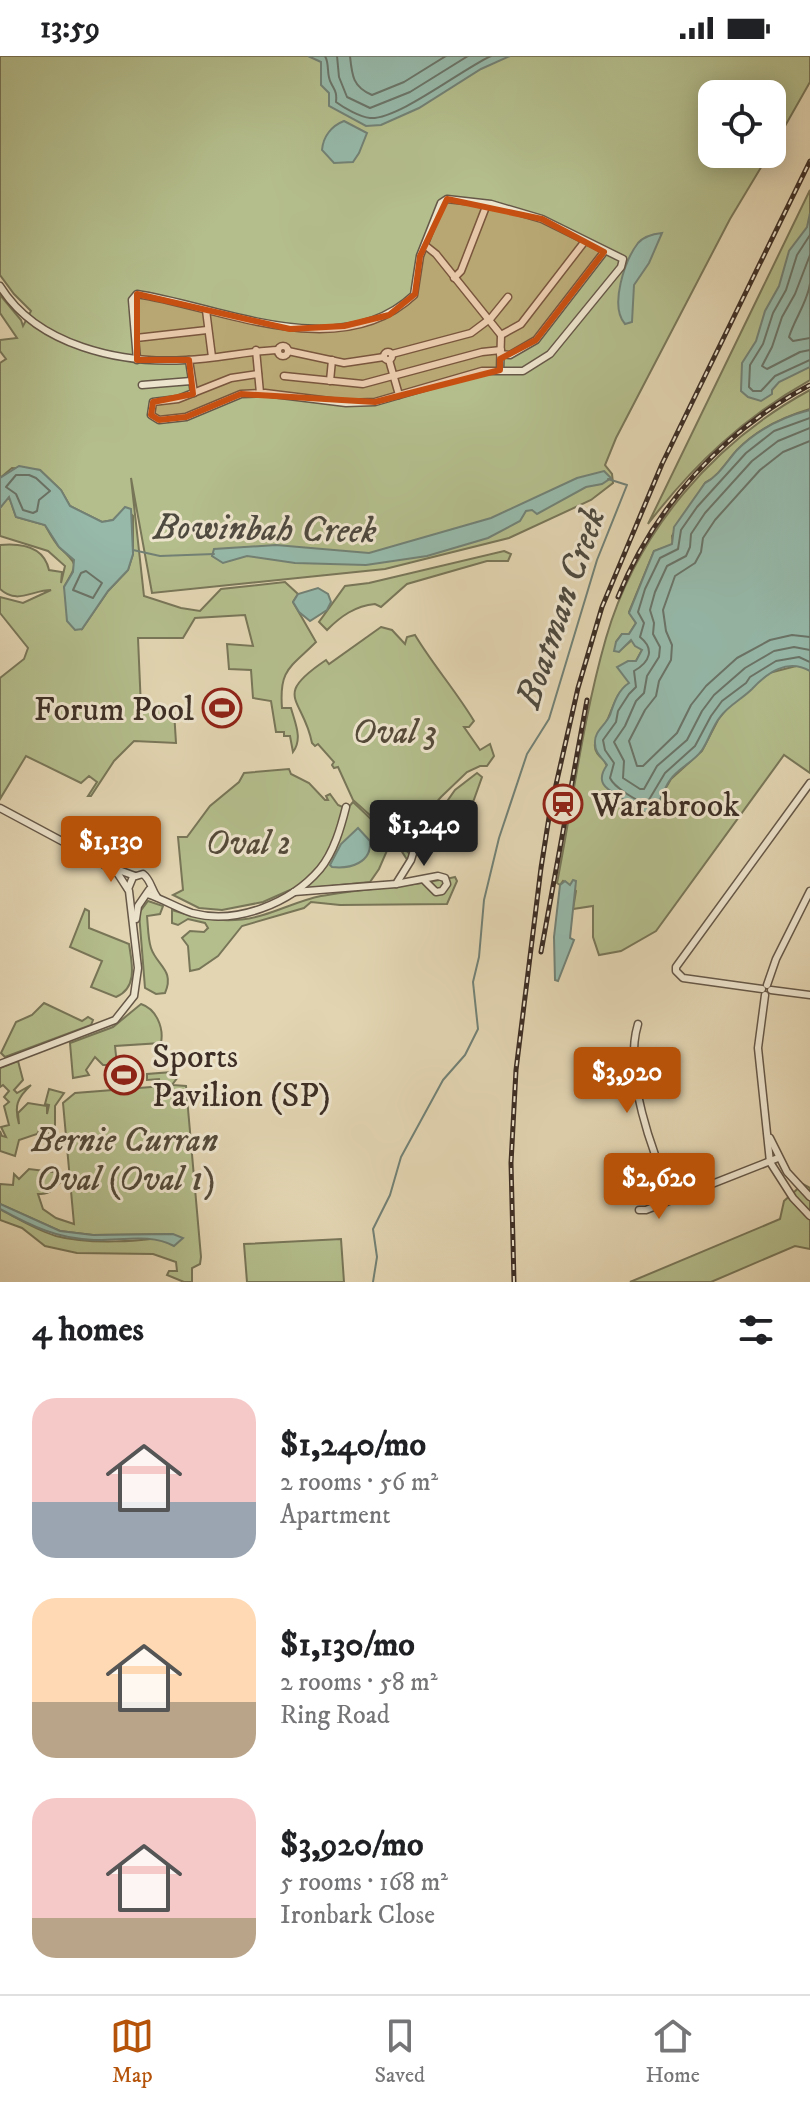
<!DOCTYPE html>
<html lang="en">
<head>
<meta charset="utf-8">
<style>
  body { margin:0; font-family:"IM FELL DW Pica",serif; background:#f6f6f6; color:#202124; height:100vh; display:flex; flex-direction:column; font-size:30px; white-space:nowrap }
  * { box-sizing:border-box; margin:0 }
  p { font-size:26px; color:#757577 }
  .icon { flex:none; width:44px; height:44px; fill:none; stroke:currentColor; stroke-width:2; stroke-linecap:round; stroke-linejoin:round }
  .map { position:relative; height:1226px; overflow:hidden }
  .sheet { display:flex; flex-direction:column; background:#fff; flex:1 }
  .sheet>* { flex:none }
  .tools { position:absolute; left:698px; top:24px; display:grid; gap:16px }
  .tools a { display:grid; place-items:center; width:88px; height:88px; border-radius:16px; background:#fff; box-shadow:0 4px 20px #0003; font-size:40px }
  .price { position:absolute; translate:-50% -68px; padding:0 18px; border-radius:8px; background:#b45309; color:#fff; font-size:26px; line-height:52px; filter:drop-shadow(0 2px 4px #0008) }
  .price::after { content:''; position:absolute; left:50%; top:48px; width:24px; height:18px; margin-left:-12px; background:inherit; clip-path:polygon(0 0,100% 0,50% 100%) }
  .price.current { background:#222; color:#fff }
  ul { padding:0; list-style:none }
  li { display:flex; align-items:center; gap:24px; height:200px; padding:0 32px }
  li span { display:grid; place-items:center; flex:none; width:224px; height:160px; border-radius:24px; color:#555 }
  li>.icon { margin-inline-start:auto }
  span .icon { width:96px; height:96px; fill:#fffc; stroke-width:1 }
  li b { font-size:34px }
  h2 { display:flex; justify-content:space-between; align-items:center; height:96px; padding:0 32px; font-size:34px }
  .status { display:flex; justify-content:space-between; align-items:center; height:56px; padding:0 40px; background:#fff; direction:ltr }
  .status svg { height:22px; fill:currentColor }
  .dock { display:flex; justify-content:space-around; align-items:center; height:112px; border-top:2px solid #e0e0e0; background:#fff; font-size:22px; color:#757577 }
  .dock a { display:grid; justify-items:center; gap:4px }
  .dock .current { color:#b45309 }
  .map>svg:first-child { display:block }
  .green { fill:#b4bd8c; stroke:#787658; stroke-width:2 }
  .water { fill:#96b9aa; stroke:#728175; stroke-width:2 }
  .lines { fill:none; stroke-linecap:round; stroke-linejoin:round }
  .shore { stroke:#6a7468; stroke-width:2 }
  .stream { stroke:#728175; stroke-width:2 }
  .minor-casing { stroke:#665848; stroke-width:9 }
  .minor { stroke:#ede4cd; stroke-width:6 }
  .rail-casing { stroke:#3d2e25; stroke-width:5 }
  .rail { stroke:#ede4cd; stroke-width:2; stroke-dasharray:6; stroke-linecap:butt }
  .marked { fill:#c65011; fill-opacity:0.2; stroke:#c65011; stroke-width:6; stroke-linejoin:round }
  .labels { text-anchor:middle; stroke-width:6; stroke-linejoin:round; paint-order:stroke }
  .poi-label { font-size:34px; fill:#3d2e25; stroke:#ede4cd; text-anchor:start }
  .park-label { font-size:34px; font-style:italic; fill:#554b3a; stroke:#ede4cd }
  .water-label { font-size:36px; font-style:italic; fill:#4f4a40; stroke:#ede4cd }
</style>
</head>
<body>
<div class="status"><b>13:59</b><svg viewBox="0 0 49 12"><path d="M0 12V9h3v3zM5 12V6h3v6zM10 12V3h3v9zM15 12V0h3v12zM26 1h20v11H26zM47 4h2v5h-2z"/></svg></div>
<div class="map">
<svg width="810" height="1226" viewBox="0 0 810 1226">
  <rect width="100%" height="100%" fill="#e3d5b2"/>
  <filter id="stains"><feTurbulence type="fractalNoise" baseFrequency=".0025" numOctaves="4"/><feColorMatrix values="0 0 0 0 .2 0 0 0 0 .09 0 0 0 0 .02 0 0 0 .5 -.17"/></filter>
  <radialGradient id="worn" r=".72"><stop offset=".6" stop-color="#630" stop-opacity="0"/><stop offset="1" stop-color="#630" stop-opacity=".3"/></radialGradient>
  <!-- green -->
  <g class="green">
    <path d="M0,0h810v26l-38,67v-55h-60v60h57l-39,65 -114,219 -11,27 7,9 1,9 -22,17 -82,38 -124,31 -233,24 -21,-115 13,118 37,12 19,3 21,-22 64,-7 13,12 -5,8 23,40c-26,26 -37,27 -34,66h9c4,15 12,31 2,44l-3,-16h-6v-4h-8l-5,-31 -18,-3 -2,-28 -22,-1 -2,-25 26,2 -8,-31 -50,3 -12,20h-45l3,70 33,3 2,32 -42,-2 -20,20 -23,35h-3l9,-14 -8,-6 -8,7 -55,-27 -26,43v-121l24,-19 4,-11 -28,-35v-16l23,6 28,-13c-19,0 -34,15 -51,-1v-44c22,-2 44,2 49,25l13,2 -1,11 4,-17 -17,-15 -48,-15v-28l9,-12 7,21 29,8c4,7 9,17 15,23 19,17 17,16 4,39l18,42 26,-38 20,-21 5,-16v-38l-8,-8 -12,12 -11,2 -32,-16 -9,-16 -21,-20 -28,-2 -12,10v-115l6,-4 -6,-8v-11l17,-2 -17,-25v-18l21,25 2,6 8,-15 -17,-17 -14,-19z"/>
    <path d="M810,134v190c-66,37 -116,84 -162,144z"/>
    <path d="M810,334v19c-27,8 -53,20 -73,41 -10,11 -18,26 -32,33l-33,53 1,9 -19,6 -25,61 7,11 -7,11h-7l-6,8 3,9 13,-11 10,10 -15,28 3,5c-12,7 -16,21 -21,33 -5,15 -26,29 -5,44 15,30 12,45 49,50l18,-31 31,-28 16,-31 11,-14 40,-33 31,-8 10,6v102l-26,-18 -128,176 -35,20 -22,4 -6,-18v-31l-20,3 3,-18 -13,-10 -3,4 -3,-2c16,-82 26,-165 49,-245 31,-107 108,-196 204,-248z"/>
    <path d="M504,495l7,3 -3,7h-21l-80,23 -26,23 -6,-3c-20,2 -34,12 -48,26l-8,-8 26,-36 24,-3z"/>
    <path d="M381,571l11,3 13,14 2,-7 8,-2c18,30 41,56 59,86l-5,6h-5l16,23 10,-6 4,12 -7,10h-7l-13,6 -26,25 -9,10 -21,42 -6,-3 -2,2 7,6 -2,7 -18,-28 -37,-33 -15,-33 -4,1 -2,-3 2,-3 -16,-18 -3,2 -3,-3c-9,-46 -41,-46 14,-83l3,4z"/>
    <path d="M289,713l2,5 18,9 16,17h3l-2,-4 4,-2 8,11 9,4 6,-7 39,37 -13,30 -9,13 -80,8 -27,12 -41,8 -23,-2 -26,-13 10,-5 -5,-53h9l23,-31 29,-24 5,-9z"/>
    <path d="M477,717l5,4 -15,42 -33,1 21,-30z"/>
    <path d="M455,821l2,4 -10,23 -107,1 -29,-3 -7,6 -62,18 -24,30 -19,13 -9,2 -2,-25 -6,-8 8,-7 14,1 4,-4 -3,-5 -17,-4 -10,6 -6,-2v-13c29,10 62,14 91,5 20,-6 38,-15 58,-19 45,-8 89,-9 134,-19z"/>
    <path d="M148,845l15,5 -3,8 -13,2c1,10 1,23 4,32 6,18 24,22 14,45l-9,1 -11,-6 -6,-75z"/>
    <path d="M85,853l4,2v17l40,16c3,19 9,44 -13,53l-25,-10 11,-26 -32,-14z"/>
    <path d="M44,947l38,18 6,-4 5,3 -2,5 -86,32 -4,-4 15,-31 16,-7z"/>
    <path d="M141,948c15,5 23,23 20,39l-46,3 2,19h-14l-8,-8 -9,13 3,5 -16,3 -3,-35 43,-16z"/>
    <path d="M18,1005l5,19 -9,10 3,3 14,-8c-14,13 -17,21 -12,39l-1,-11 10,-10 19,3v8l2,-9 -4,-1 4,-15 15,4 -9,13v27l-5,5 -2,-5 -8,7 1,5 -4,1 -1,-5 11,-13 -5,-2 -5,8 -18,6 -4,16 -15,-5v-20l2,5 4,1 -5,-10 8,-2 -5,-19 5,-4 -5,-5 5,-6 -6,-6 -3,2v-19z"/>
    <path d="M172,1012l6,9 -6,8 14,1 15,171 -1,7 -8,4v14h-8l-17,-7 2,-4h8l-1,-9 -23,-8 -76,-1 -32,-7 -23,-18 -22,-8v-11c18,10 36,21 56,27 29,8 90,7 117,-2l-80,1 -33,-4 -60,-27v-20l13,1 1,-11 5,5 10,-10 32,4 3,6c-10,8 -11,15 -26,15l5,15 13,9 18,6 -11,-121 12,-10 89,-7 -4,-1 -1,-6 -12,1v-6l25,-2z"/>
    <path d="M803,1128l7,4v61l-15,-3 -84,36h-81l150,-63 4,-18z"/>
    <path d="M341,1183l3,43h-97l-3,-38z"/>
  </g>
  <!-- water -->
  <g class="water">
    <path d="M308,0h202l-29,13 -62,39 -38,17 -15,1 -37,-20v-13l-8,-8v-23z"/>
    <path d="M344,65l23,12 -8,20 -6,9 -19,1 -12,-13c1,-13 9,-24 22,-29z"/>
    <path d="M810,157v154l-31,15 -7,8v4l-11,7 -13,-4 -7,-6 1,-28 14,-22 9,-30 14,-25 10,-35 18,-24z"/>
    <path d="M662,177l-13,30 -15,22 -2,37 -7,2c-16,-18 0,-64 13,-81 6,-7 15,-9 24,-10z"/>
    <path d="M810,354v261c-23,-13 -43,2 -58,18 -10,10 -23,16 -32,28 -8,10 -11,23 -18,33 -8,12 -24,18 -32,30 -8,11 -10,28 -24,33 -9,-4 -15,-9 -23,-14 -13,-9 -30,-14 -16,-34 -5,-8 -12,-11 -12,-22 -1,-12 11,-18 15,-28 4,-12 8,-25 19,-32l-12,-16 11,-6h8l6,-11 -7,-4 -4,-6 -12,12 -5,-1 2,-9 6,-8h7l7,-11 -7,-10 25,-62 18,-7 2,-17 31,-44c14,-7 22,-22 32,-33 20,-20 45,-33 73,-40z"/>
    <path d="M19,410l21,4 21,20 9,16 32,16 11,-2 12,-13 6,2 2,45 -5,16 -20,21 -26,38 -7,1 -8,-9 -3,-34 9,-15 1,-12 -15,-13 -14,-22 -29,-8 -7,-20 -9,11v-30z"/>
    <path d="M604,415l7,7 -9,6 -16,3 -49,27 -5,-4 -6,1 -6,10 -32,17 -61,18 -61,9 -71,-2 -48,-7 -24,7 -11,-7 2,-7 62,-4 93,8 122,-35 86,-40z"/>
    <path d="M318,532l10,6 3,8 -4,8 -17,11 -11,-9 -6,-10 5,-8z"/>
    <path d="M358,772l12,13c2,22 -20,28 -38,26l-2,-2 11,-21z"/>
    <path d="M573,824l3,1 -6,57 4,2 -16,41 -3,-1 -1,-43 6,-52 5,-4 5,4z"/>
    <path d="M0,1148l60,27 33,4 80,-1 10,4 -9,8c-24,-13 -53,-5 -80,-6 -36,-1 -63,-14 -94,-31z"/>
  </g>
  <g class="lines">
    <!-- shore -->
    <g class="shore">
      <path d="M325,0c5,9 1,18 6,27 4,8 6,9 5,19 8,6 24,15 34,16 28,2 92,-49 121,-62"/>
      <path d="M337,0l2,21 8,20 23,11 40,-16 58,-36"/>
      <path d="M350,0c2,20 3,31 22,39l32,-13 42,-26"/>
      <path d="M810,179l-13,20 -11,35 -13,23 -10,31 -13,21 -1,22 4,4h8l14,-15 35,-16"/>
      <path d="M810,199l-15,39 -13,23 -10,30 -10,19 5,3 33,-17 10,-2"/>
      <path d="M810,228c-3,19 -15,34 -21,53l4,4 17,-3"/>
      <path d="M810,362l-36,13 -28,22 -49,54 -16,23 -3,19 -18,9 -15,31 -7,23 6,11 -4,14c15,12 10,25 -6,34l2,16 -7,7 -11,17 -2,11 -13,18 2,10 9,13 -4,15c4,9 27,24 37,25l18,-30 30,-27 16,-30 11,-15 24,-18 4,-6 26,-16 23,-4 11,5"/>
      <path d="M810,372l-32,13 -26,20 -47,52 -14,21 -1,13 -4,9 -19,10 -12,26 -5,18 4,13 -1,11 7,13 -1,10 -12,19 -3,17 -8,8 -11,25 -11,16 10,19 -1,17 17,11h4l13,-23 30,-26 15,-29 12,-16 31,-27 29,-17 20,-4 16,3"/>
      <path d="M810,385l-27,11 -23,18 -45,50 -12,18 -2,14 -6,11 -20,13 -12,34 3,21 6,14 -1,15 -12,21 -3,15 -11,14 -16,31 8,25h6l34,-33 14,-28 15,-19 31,-28 33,-18 22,-5 18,2"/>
      <path d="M29,419l7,3 14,13 -11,9 -2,11 -4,2 -10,-3 -7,-16 -10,-7 10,-12z"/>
      <path d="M86,515l16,12 -9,15 -20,-8 8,-17z"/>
    </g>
    <!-- stream -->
    <g class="stream">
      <path d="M133,494l27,6 54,-2"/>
      <path d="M403,770l11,-10"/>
      <path d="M394,782l1,-1"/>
      <path d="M373,1226l4,-25 -4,-28 17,-34 11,-38 42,-77 22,-25 13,-26 -5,-47 6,-25 5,-57 15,-62 28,-84 22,-35 48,-159 30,-75 -19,-6"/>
    </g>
    <defs>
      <g id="minor">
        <path d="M426,190l10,8 65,81 -1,35"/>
        <path d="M454,222l7,-7 26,-67"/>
        <path d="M0,230c37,60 121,78 186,74 31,-1 61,-9 92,-10"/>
        <path d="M206,254l6,47"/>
        <path d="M501,279l20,-11 64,-83"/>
        <path d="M136,282l71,-8"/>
        <circle cx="283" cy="295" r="5"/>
        <path d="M256,294l4,43"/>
        <path d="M288,295l56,12 40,-6"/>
        <circle cx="388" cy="300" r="4"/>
        <path d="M392,298l79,-21 20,-15 17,-21"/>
        <path d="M500,298l10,1 26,-15 68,-88"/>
        <path d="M137,304l-5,-60 5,-6c84,13 203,71 277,1l6,-39 21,-53 6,-4 44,5 51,15 81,40 -2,8 -71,87 -27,17h-41l-107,31 -29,1 -81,-10 -24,1 -55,23 -27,3 -8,-5 2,-13 25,-3 53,-21 27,-4"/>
        <path d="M189,304l5,33"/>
        <path d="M389,304l10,35"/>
        <path d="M284,320l79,8 119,-32 19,-2"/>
        <path d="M330,325l2,-21"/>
        <path d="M142,329l49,-4"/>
        <path d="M0,752l99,53"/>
        <path d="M116,813l19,7"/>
        <path d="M396,828l15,-24 6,-20"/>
        <path d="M128,833l5,-12 10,-3c8,6 8,15 14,23"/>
        <path d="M294,836l102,-8 42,-8 7,2 2,6 -5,7 -6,1 -12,-12"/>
        <path d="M147,838c16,5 30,14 45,19 45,12 99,-10 128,-44 14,-17 21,-42 26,-62"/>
        <path d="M136,863l2,-13 11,-16"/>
        <path d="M767,929l9,-26 34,-68"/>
        <path d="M762,933l-79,-11 -7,-7v-4l134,-184"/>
        <path d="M771,934l39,5"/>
        <path d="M765,939l-7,53 12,114 23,36 17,18"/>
        <path d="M638,968c-15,49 14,129 35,174"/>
        <path d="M0,1008l115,-44 19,-24 4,-28 -9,-77 -11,-17 -20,-13"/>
        <path d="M770,1082l17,34 23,25"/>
        <path d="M639,1154h7l132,-52"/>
      </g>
    </defs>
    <!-- minor casing -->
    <use href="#minor" class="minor-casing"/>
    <!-- minor -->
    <use href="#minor" class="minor"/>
    <defs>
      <g id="rail">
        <path d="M618,541c36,-90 106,-167 192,-212"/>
        <path d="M541,896l46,-252"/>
        <path d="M514,1226l-3,-119 5,-93 25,-202 9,-57 28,-123 24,-81 60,-143 148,-303"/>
      </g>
    </defs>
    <!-- rail casing -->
    <use href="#rail" class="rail-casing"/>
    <!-- rail -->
    <use href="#rail" class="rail"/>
  </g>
  <!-- marked area -->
  <path class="marked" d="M447,143l95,20 62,33 -68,88 -36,19v11l-125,32 -134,-8 -55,23 -27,3 -8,-5 2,-13 40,-8 -4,-34h-52v-66l153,35 54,-3 45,-11 26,-21 5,-38z"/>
  <!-- icons -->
  <defs>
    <symbol id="stadium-ring" viewBox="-11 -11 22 22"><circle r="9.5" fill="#ede4cd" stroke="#8f2418" stroke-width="1.5"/><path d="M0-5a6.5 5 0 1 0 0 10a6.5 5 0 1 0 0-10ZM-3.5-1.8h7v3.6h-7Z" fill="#8f2418"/></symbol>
    <symbol id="station-ring" viewBox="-11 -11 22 22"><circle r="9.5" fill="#ede4cd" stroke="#8f2418" stroke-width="1.5"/><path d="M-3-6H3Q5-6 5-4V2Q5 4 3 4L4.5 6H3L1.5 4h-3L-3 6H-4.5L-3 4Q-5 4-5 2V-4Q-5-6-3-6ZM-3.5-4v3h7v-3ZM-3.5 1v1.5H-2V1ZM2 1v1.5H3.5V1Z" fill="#8f2418"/></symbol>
  </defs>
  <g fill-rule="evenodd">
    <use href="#stadium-ring" x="200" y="630" width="44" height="44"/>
    <use href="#station-ring" x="541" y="726" width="44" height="44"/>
    <use href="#stadium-ring" x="102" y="997" width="44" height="44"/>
  </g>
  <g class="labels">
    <!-- poi labels -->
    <g class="poi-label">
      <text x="194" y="664" text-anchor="end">Forum Pool</text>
      <text x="591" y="760">Warabrook</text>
      <text x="152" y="1011">Sports<tspan x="152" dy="39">Pavilion (SP)</tspan></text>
    </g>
    <!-- park labels -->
    <g class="park-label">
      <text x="395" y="687">Oval 3</text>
      <text x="248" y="798">Oval 2</text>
      <text x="125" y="1095">Bernie Curran<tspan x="125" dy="39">Oval (Oval 1)</tspan></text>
    </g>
    <!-- water labels -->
    <g class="water-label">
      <text transform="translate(265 471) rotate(1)" y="13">Bowinbah Creek</text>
      <text transform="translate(559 551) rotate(-71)" y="13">Boatman Creek</text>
    </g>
  </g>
  <rect width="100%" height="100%" filter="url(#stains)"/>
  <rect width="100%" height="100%" fill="url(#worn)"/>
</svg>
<div class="tools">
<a><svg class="icon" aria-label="locate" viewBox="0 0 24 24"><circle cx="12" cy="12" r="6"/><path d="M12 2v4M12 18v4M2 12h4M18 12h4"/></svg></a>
</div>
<b class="price current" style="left:424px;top:812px">$1,240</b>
<b class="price" style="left:111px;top:828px">$1,130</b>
<b class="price" style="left:627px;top:1059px">$3,920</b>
<b class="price" style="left:659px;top:1165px">$2,620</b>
</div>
<section class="sheet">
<h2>4 homes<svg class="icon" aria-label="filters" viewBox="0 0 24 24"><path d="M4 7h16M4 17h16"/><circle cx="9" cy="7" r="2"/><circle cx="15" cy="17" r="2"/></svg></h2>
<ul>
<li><span style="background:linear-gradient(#f6c9c9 65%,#9aa5b1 0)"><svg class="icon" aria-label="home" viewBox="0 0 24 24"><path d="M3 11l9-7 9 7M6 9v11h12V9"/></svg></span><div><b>$1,240/mo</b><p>2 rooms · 56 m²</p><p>Apartment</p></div></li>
<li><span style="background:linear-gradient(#ffd9b3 65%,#b9a48a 0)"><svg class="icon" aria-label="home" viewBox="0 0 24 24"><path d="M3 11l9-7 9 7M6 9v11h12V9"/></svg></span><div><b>$1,130/mo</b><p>2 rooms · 58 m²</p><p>Ring Road</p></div></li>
<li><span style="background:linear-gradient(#f6c9c9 75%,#b9a48a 0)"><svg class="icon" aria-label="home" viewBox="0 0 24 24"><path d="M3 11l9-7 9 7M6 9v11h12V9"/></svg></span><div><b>$3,920/mo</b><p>5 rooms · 168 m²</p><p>Ironbark Close</p></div></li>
</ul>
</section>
<nav class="dock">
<a class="current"><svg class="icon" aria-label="map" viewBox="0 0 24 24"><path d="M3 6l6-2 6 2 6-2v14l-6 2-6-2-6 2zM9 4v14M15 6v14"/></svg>Map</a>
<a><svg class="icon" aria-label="saved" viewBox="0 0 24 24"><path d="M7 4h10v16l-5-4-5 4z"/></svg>Saved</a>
<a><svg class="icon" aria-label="home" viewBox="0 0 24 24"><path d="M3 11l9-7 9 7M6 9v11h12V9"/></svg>Home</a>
</nav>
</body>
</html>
